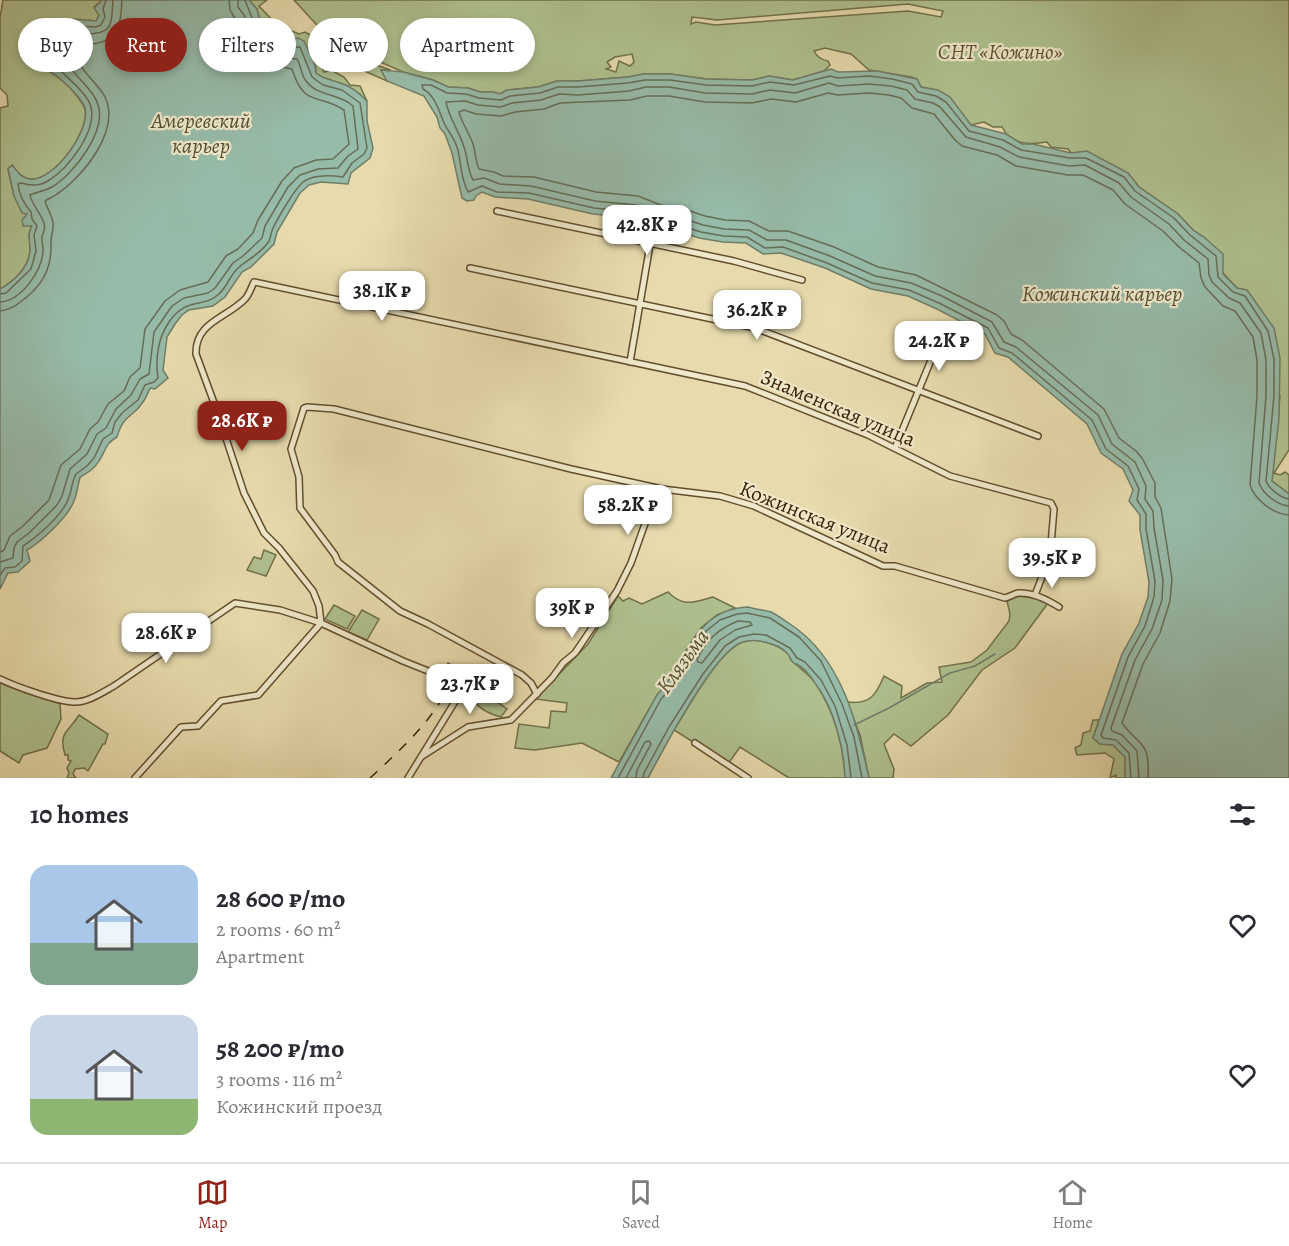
<!DOCTYPE html>
<html lang="en">
<head>
<meta charset="utf-8">
<style>
  body { margin:0; font-family:Alegreya,serif; background:#f2f2f3; color:#2b2b33; height:100vh; display:flex; flex-direction:column; font-size:22px; white-space:nowrap }
  * { box-sizing:border-box; margin:0 }
  p { font-size:20px; color:#7c7c81 }
  .icon { flex:none; width:33px; height:33px; fill:none; stroke:currentColor; stroke-width:2; stroke-linecap:round; stroke-linejoin:round }
  .map { position:relative; height:778px; overflow:hidden }
  .details { display:flex; flex-direction:column; background:#fff; flex:1 }
  .details>* { flex:none }
  .top-card { position:absolute; left:18px; top:18px; width:600px; height:54px; display:flex; gap:12px }
  .price { position:absolute; translate:-50% -51px; padding:0 14px; border-radius:12px; background:#fff; color:#222; font-size:20px; line-height:39px; filter:drop-shadow(0 2px 3px #0008) }
  .price::after { content:''; position:absolute; left:50%; top:36px; width:18px; height:14px; margin-left:-9px; background:inherit; clip-path:polygon(0 0,100% 0,50% 100%) }
  .price.on { background:#8f2418; color:#fff }
  ul { padding:0; list-style:none }
  li { display:flex; align-items:center; gap:18px; height:150px; padding:0 30px }
  li span { display:grid; place-items:center; flex:none; width:168px; height:120px; border-radius:18px; color:#555 }
  li>.icon { margin-inline-start:auto }
  span .icon { width:72px; height:72px; fill:#fffc; stroke-width:1 }
  li b { font-size:26px }
  h2 { display:flex; justify-content:space-between; align-items:center; height:72px; padding:0 30px; font-size:26px }
  .tag { padding:0 21px; border-radius:27px; background:#fff; box-shadow:0 3px 9px #0003; font-size:21px; line-height:54px }
  .tag.on { background:#8f2418; color:#fff }
  .tabs { display:flex; justify-content:space-around; align-items:center; height:84px; border-top:2px solid #e1e1e2; background:#fff; font-size:16px; color:#7c7c81 }
  .tabs a { display:grid; justify-items:center; gap:3px }
  .tabs .on { color:#8f2418 }
  .map>svg:first-child { display:block }
  .green { fill:#afc18f; stroke:#727049; stroke-width:1.5; fill-rule:evenodd }
  .water { fill:#97bba9; stroke:#707d67; stroke-width:1.5 }
  .lines { fill:none; stroke-linecap:round; stroke-linejoin:round }
  .shore { stroke:#666d56; stroke-width:1.5 }
  .stream { stroke:#707d67; stroke-width:1.5 }
  .street-casing { stroke:#624e2e; stroke-width:8 }
  .street { stroke:#efe8ca; stroke-width:5 }
  .rail { stroke:#361f03; stroke-width:1.5; stroke-dasharray:10 10; stroke-linecap:butt }
  .labels { text-anchor:middle; stroke-width:4.5; stroke-linejoin:round; paint-order:stroke }
  .park-label { font-size:21px; font-style:italic; fill:#5a502d; stroke:#efe8ca }
  .street-label { font-size:21px; fill:#361f03; stroke:#efe8ca }
  .water-label { font-size:22px; font-style:italic; fill:#534e35; stroke:#efe8ca }
</style>
</head>
<body>
<div class="map">
<svg width="1289" height="778" viewBox="0 0 1289 778">
  <rect width="100%" height="100%" fill="#e7dbad"/>
  <filter id="stains"><feTurbulence type="fractalNoise" baseFrequency=".00333" numOctaves="4"/><feColorMatrix values="0 0 0 0 .2 0 0 0 0 .09 0 0 0 0 .02 0 0 0 .5 -.17"/></filter>
  <radialGradient id="worn" r=".72"><stop offset=".6" stop-color="#630" stop-opacity="0"/><stop offset="1" stop-color="#630" stop-opacity=".3"/></radialGradient>
  <!-- green -->
  <g class="green">
    <path d="M3,0h99l-8,7 5,8 -3,7 -6,-2 -16,4 -3,11 -18,30c6,10 30,36 32,44 5,22 -32,74 -55,70 -9,-1 -13,-8 -18,-14l-4,4 6,27 13,18 5,12c-5,9 -2,13 -2,23 0,17 -15,32 -30,40v-181l8,-2 -1,-11 -7,-7v-70z"/>
    <path d="M249,0h18l-8,6 18,19 22,9 6,-2 7,4 12,36 7,-2 13,7 6,8 10,1 7,15c-7,-7 -15,-14 -24,-17 -10,-4 -18,-4 -27,-11l-1,-9 -25,-18 -7,-1 -10,-12 -11,-4 -5,-20z"/>
    <path d="M294,0h995v450l-15,23 6,2 5,-3 4,3v19l-17,-13 8,-85 -43,-108 -14,-15 -18,-35 -12,-8 -15,-16 -39,-27 -11,-14 -41,-21 -16,1 -3,-4 -17,-2 -4,-5c-18,3 -36,3 -45,-15h-9l-9,-5 -13,3c-19,-22 -19,-32 -50,-38l-4,-8 -6,-2 -42,-7 -18,-16 -26,-6 -11,3c3,6 8,9 14,10l2,4 -6,6 -31,9 -24,-4 -17,4 -46,-1 -36,-5h-26l-16,3 -50,4h-21l-19,6 -31,3 -7,4 -7,-2h-13l-12,-4 -20,-1 -15,-7 -30,-8 -27,-12 -13,-3 -37,-22zM908,4l35,7 -2,6 -33,-6 -193,14 -19,-3 -5,2 1,-7 25,3zM632,54l2,8 -4,4 -11,-5 -3,11 -10,-3 5,-2 -4,-5 8,-5z"/>
    <path d="M346,55l45,15h-10l6,11 -32,-14z"/>
    <path d="M264,550l12,5 -10,21 -19,-6 7,-13 7,2z"/>
    <path d="M668,592c16,16 26,10 45,5l22,11 -18,7 -15,12 -11,15 -24,42 -10,11 -38,67 -37,-19 -47,7 -20,-2 4,-24 30,4 2,-17 15,1 1,-9 -32,-4 53,-55 30,-48 5,5 6,-3 13,6z"/>
    <path d="M1017,596l19,2 12,5 -33,45 -33,22 -34,45 -37,31 -17,-12 -10,10 10,25 -1,9h-24l-9,-43 -13,-33c23,3 29,-7 37,-26l18,10 -1,12 26,-15 15,-1 -3,-15 32,-5 16,-12 22,-29 1,-7 -3,-13z"/>
    <path d="M334,605l21,11 -8,13 -22,-10z"/>
    <path d="M362,610l17,9 -12,21 -19,-8z"/>
    <path d="M754,640c10,1 27,6 34,14 5,6 -1,3 5,8 8,7 17,13 23,22 18,27 28,62 29,94h-56l-49,-31 -12,17 -54,-34c15,-23 42,-75 66,-87 4,-2 9,-2 14,-3z"/>
    <path d="M448,663l35,20v9l24,17 -6,8c-20,-5 -30,-15 -37,-35l-21,-9z"/>
    <path d="M0,679l60,25 1,15 -14,29 -24,7 -4,8 -19,-12z"/>
    <path d="M79,715l29,19 -3,10h-2l-15,27 -4,-3 -9,1 -2,5 3,4h-9l2,-5 -2,-5 4,-7 -3,-1v-5h-3c-7,-24 4,-23 14,-40z"/>
    <path d="M1093,720h6l-6,18 7,6 13,1 12,12v21h-9v-3l-6,3 4,-19 -9,-6 -28,2 -2,-7 6,-3 2,-12 7,-2z"/>
  </g>
  <!-- water -->
  <g class="water">
    <path d="M102,0h147l8,9 5,20 11,3 10,13 7,1 2,-7 6,-1 6,3 11,23 1,9c9,7 17,7 27,11 9,3 17,10 24,17v20l6,27 -3,10 -19,15 -3,11 -27,-2 -12,3 -9,8 -23,39 -3,12 -23,23 -9,5 -17,25 -12,9 -24,4 -7,5 -7,9 -8,13 -4,33 5,8 -13,11 -5,-1c-2,5 -4,10 -7,14 -10,16 -19,11 -26,35 -12,7 -11,13 -18,24 -4,7 -11,12 -19,16 -2,8 -3,17 -6,24 -6,16 -33,41 -47,49l3,11 -12,11 -10,1 -8,16v-300c14,-8 30,-22 30,-40 0,-10 -3,-14 2,-23h-9l-1,-6 5,-6 -5,-1 -8,-17 -6,-27 4,-4c5,6 9,13 17,14 24,4 62,-49 56,-71 -3,-10 -25,-31 -35,-36 6,-17 26,-33 24,-53l22,2 3,-6 -5,-7z"/>
    <path d="M831,69l7,3 39,-1 40,8 4,8 17,3 12,7 21,28 35,9 16,10h11l38,9 16,-2 41,22 11,14 39,27 15,16 12,8 18,16v20l14,14 10,2 27,38 6,30 -1,60 -7,63 17,13v284h-164v-21l-12,-12 -13,-1 -7,-6 29,-84 17,-31 9,-26 1,-15 -9,-52v-15l-11,-14 4,-11 -10,-21 -22,-16 -14,-29 -79,-67 -13,-4 -10,-19 -48,-25 -29,-13 -37,-7 -46,-21 -44,-15 -18,1 -17,-11 -23,-1 -24,-4 -24,-8 -20,-4 -22,-8 -40,-4 -65,-15 -33,-2 -13,-5 -6,4 -2,4 -7,1 -5,-3 -10,-45 -7,-19 -5,-6 -3,-11 -13,-21 -37,-15 -6,-11 22,2 30,8 15,7 20,1 12,4h13l7,2 7,-4 31,-3 19,-6h21l50,-4 16,-3h26l36,5 46,1 17,-4 24,4z"/>
    <path d="M748,607c7,2 15,3 23,5 6,3 13,8 19,12 51,33 67,98 79,154h-24c-1,-31 -11,-70 -30,-95 -4,-6 -10,-14 -15,-17 -7,-5 -2,1 -8,-5 -2,-2 -2,-6 -5,-8 -9,-10 -34,-16 -47,-10 -28,13 -76,105 -92,135h-37l46,-83c31,-33 36,-86 91,-88z"/>
  </g>
  <g class="lines">
    <!-- shore -->
    <g class="shore">
      <path d="M0,294l6,-1 25,-24 5,-18 -2,-16 3,-9 -5,-7 -1,-7c-7,-8 -12,-17 -13,-28l3,-1c10,3 19,3 27,-2 21,-13 49,-50 43,-74 -3,-13 -25,-30 -33,-39l18,-30 4,-12 16,1 5,-2 4,-8 -2,-8 3,-9"/>
      <path d="M0,302c21,-1 42,-31 43,-51 1,-4 -2,-9 -1,-14 1,-5 4,-8 2,-14 -3,-9 -13,-20 -14,-28 6,-3 15,-4 22,-8 22,-13 57,-58 45,-85 -5,-14 -21,-24 -28,-37l17,-31c28,0 25,-10 27,-34"/>
      <path d="M0,311c12,-1 19,-8 29,-16 17,-15 23,-31 22,-54 0,-6 3,-12 2,-18 -1,-8 -6,-15 -8,-22 4,-3 9,-4 12,-7 26,-17 64,-64 48,-97 -6,-12 -19,-21 -25,-33l12,-20c27,-3 29,-19 30,-44"/>
      <path d="M0,552l4,-2 6,-14 13,-10 26,-26 12,-35 19,-16 10,-20 8,-7 10,-18 16,-13 6,-14 10,-9 5,-39 20,-28 15,-11 28,-8 18,-26 12,-7 15,-16 5,-13 24,-39 12,-13 22,-8 17,-1 16,-15 -5,-34c-26,-17 -40,-2 -52,-41l-19,-4 -13,-13 -15,-8 -9,-24 -6,-10 -1,-10"/>
      <path d="M0,562l13,-4 1,-10 3,-6 12,-9 28,-28 5,-9 8,-27 17,-15 10,-20 9,-6 10,-19 15,-14 9,-16 9,-5 5,-42 18,-26 12,-8 24,-5 7,-5 18,-25 10,-7 19,-18 3,-12 23,-39 12,-12 18,-6 20,-1 10,-12 10,-7 -5,-43c-14,-13 -35,-9 -47,-25 -5,-6 -5,-16 -9,-22l-20,-2 -12,-13 -14,-7 -7,-22 -6,-8v-7"/>
      <path d="M0,575l5,-7 10,-1 7,-6 1,-15c14,-9 41,-32 46,-49 3,-8 3,-16 7,-23l11,-8 7,-8 9,-19 9,-6 3,-11 7,-9 16,-13 7,-15 9,-3 4,-4c-3,-19 0,-40 11,-56 18,-26 34,-13 50,-28 8,-7 11,-19 19,-26 10,-9 24,-15 31,-27 2,-4 2,-9 4,-13 6,-12 21,-38 30,-46 11,-8 27,-7 40,-5l9,-14 12,-9 3,-6 -7,-45 -18,-13 -19,-5 -11,-8 -12,-30h-3l-6,5 -10,-1 -12,-13 -11,-5 -13,-33"/>
      <path d="M738,621l12,1 2,3 -17,5 -15,10 -18,23 -4,-1 -1,-2c9,-20 21,-31 41,-39z"/>
      <path d="M618,778l43,-79 11,-12 24,-42 10,-14 14,-11 17,-6 10,-1 23,5 29,19 22,24 21,43 12,33 8,41"/>
      <path d="M626,778l19,-36 4,-1 2,3 -14,26 -1,8"/>
      <path d="M643,778l1,-5 25,-46 34,-53 22,-28 14,-9 15,-3 12,1 24,13 7,10 8,4 16,18 14,26 12,39 4,33"/>
      <path d="M1131,778l-2,-25 -13,-13 -13,-2 -2,-3 27,-78 17,-31 9,-29 1,-16 -9,-52v-15l-9,-14 2,-11 -11,-23 -22,-17 -14,-29 -80,-67 -13,-5 -11,-20 -49,-25 -30,-13 -37,-7 -45,-20 -44,-16 -18,1 -18,-11 -23,-1 -23,-4 -25,-8 -19,-3 -23,-9 -40,-4 -65,-15 -32,-1 -15,-6 -14,6c-7,-13 -7,-28 -10,-42 -3,-11 -8,-16 -13,-25 -6,-13 -9,-29 -22,-36l-1,-4h9l16,8 19,1 13,4 22,2 9,-4 30,-3 18,-6h20l50,-4 17,-3h25l36,5 46,1 18,-4 24,3 36,-9 7,2 32,-2 23,3 20,5 6,8 18,4 10,6 23,29 34,9 18,10 49,8h16l38,19 11,14 39,27 15,16 27,22 2,21 15,15 12,4 23,35 6,28v37l-8,85c3,8 15,17 23,18"/>
      <path d="M1139,778l-2,-27 -15,-16 -10,-4 -1,-3 24,-68 17,-31 10,-29 1,-20 -9,-52 -1,-17 -8,-12 1,-13 -11,-24 -23,-18 -14,-29 -82,-68 -12,-5 -12,-20 -50,-26 -31,-13 -36,-7 -45,-20 -44,-16h-19l-18,-10 -25,-1 -21,-4 -24,-8 -20,-4 -23,-8 -41,-4 -64,-15 -31,-2 -16,-6 -11,2c-6,-11 -5,-22 -9,-33 -5,-16 -15,-29 -18,-45l19,-1 13,4 23,2 11,-4 29,-3 18,-6 19,1 51,-4 17,-4h23l36,6 47,1 18,-4 25,3 34,-10 9,3 31,-2 22,2 16,4 8,9 18,4 7,4 26,30 34,10 19,10 50,9 16,-1 34,18 12,14 38,27 15,16 24,19 1,16 3,7 17,16 11,5 21,30 5,27v36l-7,87c4,11 18,22 30,23"/>
      <path d="M1148,778c2,-39 -8,-30 -26,-55l21,-59 17,-31 10,-32 2,-22 -11,-71 -6,-11v-14l-13,-25 -6,-7 -17,-13 -15,-29 -82,-69 -11,-6 -7,-13 -7,-6 -81,-40 -38,-8 -44,-20 -46,-16h-19l-20,-10 -24,-1 -20,-4 -24,-8 -20,-3 -23,-9 -42,-4 -62,-15 -31,-1 -9,-4 -15,-3c-4,-8 -3,-16 -6,-25 -3,-9 -13,-25 -14,-32l5,-2 12,4 25,2 14,-4 29,-3 16,-6 70,-3 17,-4h22l36,6 47,1 19,-4 25,3 32,-9 10,2 31,-2 20,2 12,3 11,10 22,6 21,26 7,6 35,9 19,11 52,9h15l30,15 12,14 38,27 16,16 20,16 2,15 4,9 18,19 12,5 18,26 4,23v36l-7,89c5,15 23,29 39,30"/>
    </g>
    <!-- stream -->
    <path class="stream" d="M854,725l35,-17 61,-35 25,-7 20,-12"/>
    <defs>
      <g id="street">
        <path d="M497,211l237,50 68,19"/>
        <path d="M470,268l285,60 283,108"/>
        <path d="M630,362l20,-117"/>
        <path d="M895,448l43,-105"/>
        <path d="M321,623l-2,-17 -6,-15 -34,-43 -15,-15 -20,-40 -27,-82 -21,-57c-1,-32 31,-36 49,-55 4,-4 6,-11 9,-17l491,104 123,49 82,41 101,27 3,6 -4,47 -15,39"/>
        <path d="M0,679c17,8 56,22 74,23 13,1 29,-10 40,-16l121,-83 45,7 41,13 82,38 50,20 4,7 -1,12 -48,78"/>
        <path d="M537,694l-6,-11 -9,-8 -94,-51 -28,-13 -62,-49 -3,-7 -35,-47 -1,-31 -8,-28 13,-41 3,-1 27,2 237,60 91,20 58,7 34,10 129,60h12l110,32c4,-1 9,-4 13,-5 15,-1 30,7 41,14"/>
        <path d="M695,743l53,35"/>
        <path d="M421,757l47,-30 43,-7 41,-42 11,-15 12,-10 42,-62 14,-28 16,-45 14,-22 1,-7"/>
        <path d="M135,778l46,-51 17,-1 23,-25 37,-6 63,-72"/>
      </g>
    </defs>
    <!-- street casing -->
    <use href="#street" class="street-casing"/>
    <!-- street -->
    <use href="#street" class="street"/>
    <!-- rail -->
    <path class="rail" d="M370,778c27,-25 55,-50 73,-81"/>
  </g>
  <g class="labels">
    <!-- park labels -->
    <g class="park-label">
      <text x="1000" y="59">СНТ «Кожино»</text>
    </g>
    <!-- street labels -->
    <g class="street-label">
      <text transform="translate(838 408) rotate(23)" y="7">Знаменская улица</text>
      <text transform="translate(815 517) rotate(22)" y="7">Кожинская улица</text>
    </g>
    <!-- water labels -->
    <g class="water-label">
      <text x="201" y="128">Амеревский<tspan x="201" dy="25">карьер</tspan></text>
      <text x="1102" y="301">Кожинский карьер</text>
      <text transform="translate(682 661) rotate(-54)" y="8">Клязьма</text>
    </g>
  </g>
  <rect width="100%" height="100%" filter="url(#stains)"/>
  <rect width="100%" height="100%" fill="url(#worn)"/>
</svg>
<b class="price" style="left:647px;top:256px">42.8K ₽</b>
<b class="price" style="left:382px;top:322px">38.1K ₽</b>
<b class="price" style="left:757px;top:341px">36.2K ₽</b>
<b class="price" style="left:939px;top:372px">24.2K ₽</b>
<b class="price on" style="left:242px;top:452px">28.6K ₽</b>
<b class="price" style="left:628px;top:536px">58.2K ₽</b>
<b class="price" style="left:1052px;top:589px">39.5K ₽</b>
<b class="price" style="left:572px;top:639px">39K ₽</b>
<b class="price" style="left:166px;top:664px">28.6K ₽</b>
<b class="price" style="left:470px;top:715px">23.7K ₽</b>
<div class="top-card">
<a class="tag">Buy</a>
<a class="tag on">Rent</a>
<a class="tag">Filters</a>
<a class="tag">New</a>
<a class="tag">Apartment</a>
</div>
</div>
<section class="details">
<h2>10 homes<svg class="icon" aria-label="filters" viewBox="0 0 24 24"><path d="M4 7h16M4 17h16"/><circle cx="9" cy="7" r="2"/><circle cx="15" cy="17" r="2"/></svg></h2>
<ul>
<li><span style="background:linear-gradient(#a9c7e8 65%,#7fa58c 0)"><svg class="icon" aria-label="home" viewBox="0 0 24 24"><path d="M3 11l9-7 9 7M6 9v11h12V9"/></svg></span><div><b>28 600 ₽/mo</b><p>2 rooms · 60 m²</p><p>Apartment</p></div><svg class="icon" aria-label="heart" viewBox="0 0 24 24"><path d="M12 20l-8-8c-3-5 5-10 8-4 3-6 11-1 8 4z"/></svg></li>
<li><span style="background:linear-gradient(#c9d6e8 70%,#8fb573 0)"><svg class="icon" aria-label="home" viewBox="0 0 24 24"><path d="M3 11l9-7 9 7M6 9v11h12V9"/></svg></span><div><b>58 200 ₽/mo</b><p>3 rooms · 116 m²</p><p>Кожинский проезд</p></div><svg class="icon" aria-label="heart" viewBox="0 0 24 24"><path d="M12 20l-8-8c-3-5 5-10 8-4 3-6 11-1 8 4z"/></svg></li>
</ul>
</section>
<nav class="tabs">
<a class="on"><svg class="icon" aria-label="map" viewBox="0 0 24 24"><path d="M3 6l6-2 6 2 6-2v14l-6 2-6-2-6 2zM9 4v14M15 6v14"/></svg>Map</a>
<a><svg class="icon" aria-label="saved" viewBox="0 0 24 24"><path d="M7 4h10v16l-5-4-5 4z"/></svg>Saved</a>
<a><svg class="icon" aria-label="home" viewBox="0 0 24 24"><path d="M3 11l9-7 9 7M6 9v11h12V9"/></svg>Home</a>
</nav>
</body>
</html>
